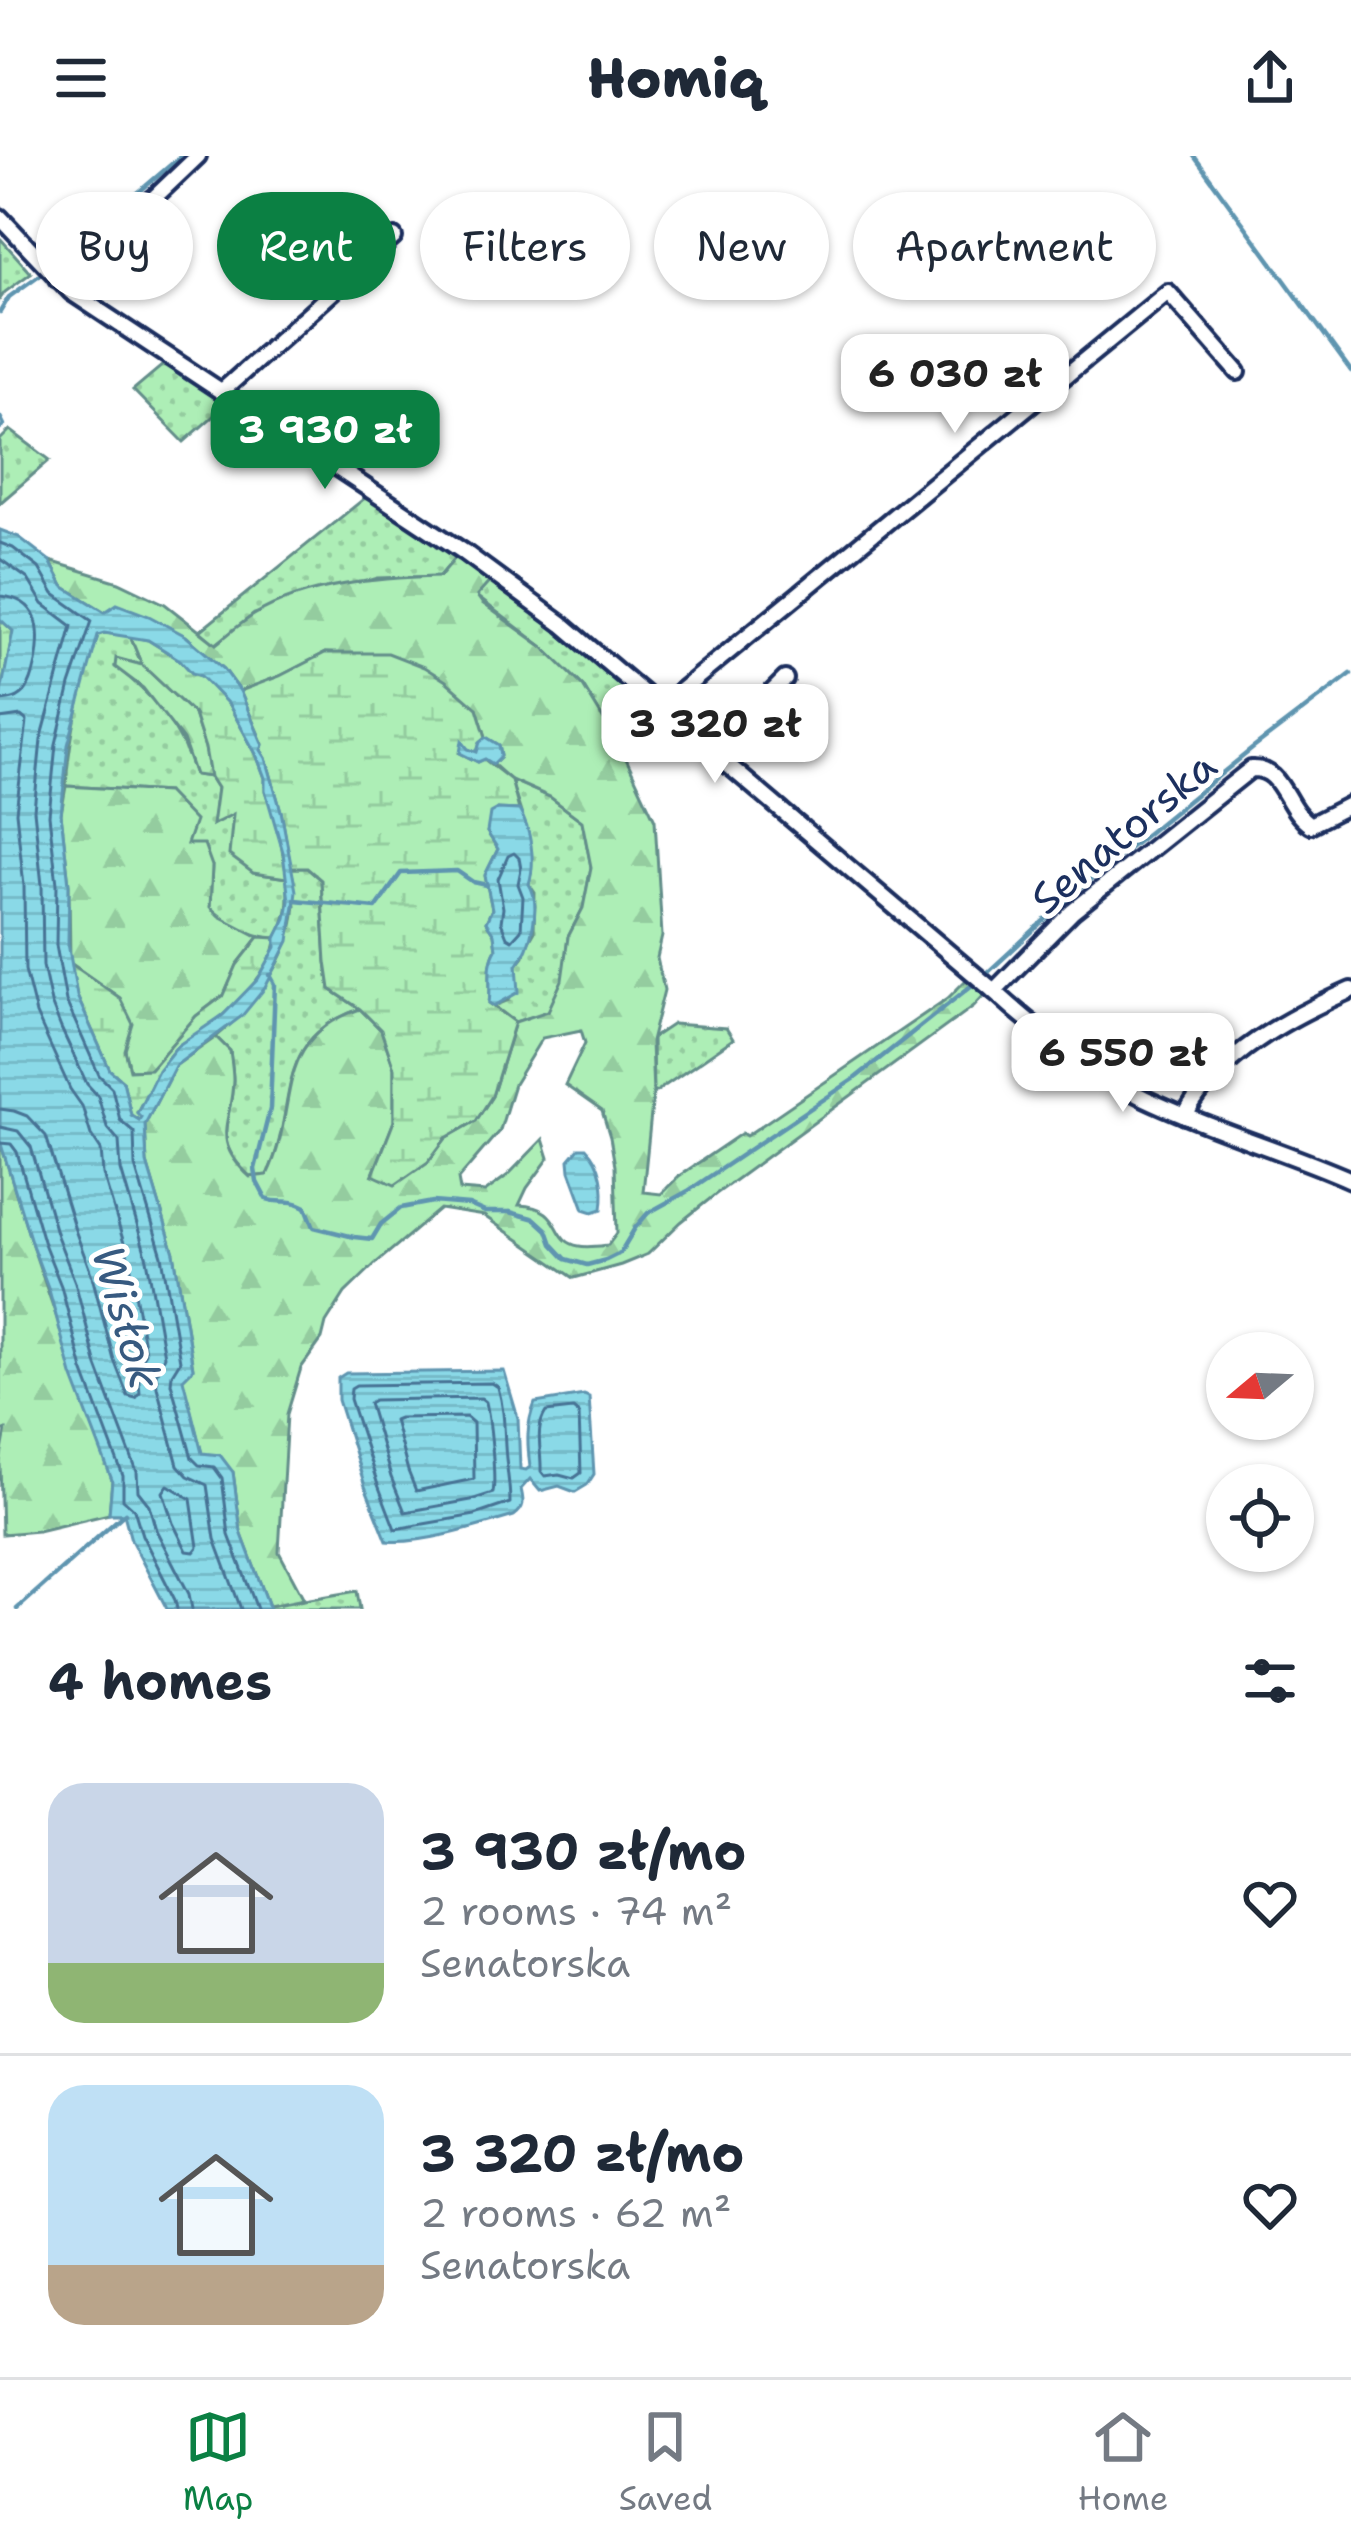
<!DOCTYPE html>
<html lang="en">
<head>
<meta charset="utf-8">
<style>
  body { margin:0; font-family:"Shantell Sans",sans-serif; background:#f6f6f7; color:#1f2937; height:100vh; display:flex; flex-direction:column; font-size:45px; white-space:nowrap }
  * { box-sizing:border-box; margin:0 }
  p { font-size:39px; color:#747a83 }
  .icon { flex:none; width:66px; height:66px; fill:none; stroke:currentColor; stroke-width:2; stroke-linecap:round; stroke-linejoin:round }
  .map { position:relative; height:1453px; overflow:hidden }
  .sheet { display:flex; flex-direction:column; background:#fff; flex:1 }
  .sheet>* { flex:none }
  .hud { position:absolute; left:36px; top:36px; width:1281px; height:108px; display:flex; gap:24px }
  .needle { width:78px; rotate:251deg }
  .buttons { position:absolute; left:1206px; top:1176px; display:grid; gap:24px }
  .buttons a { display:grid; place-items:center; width:108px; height:108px; border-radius:50%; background:#fff; box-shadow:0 3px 9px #0004; font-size:60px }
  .price { position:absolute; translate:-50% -102px; padding:0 27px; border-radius:24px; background:#fff; color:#222; font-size:39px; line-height:78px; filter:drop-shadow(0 3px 6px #0008) }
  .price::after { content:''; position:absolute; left:50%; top:72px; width:36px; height:27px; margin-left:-18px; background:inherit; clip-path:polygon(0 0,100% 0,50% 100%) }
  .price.selected { background:#0b8043; color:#fff }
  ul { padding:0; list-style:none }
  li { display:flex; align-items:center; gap:36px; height:300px; padding:0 48px }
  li+li { border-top:3px solid #e0e1e3 }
  li span { display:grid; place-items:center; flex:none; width:336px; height:240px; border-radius:36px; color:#555 }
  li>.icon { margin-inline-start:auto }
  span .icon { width:144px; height:144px; fill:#fffc; stroke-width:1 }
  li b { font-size:51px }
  h2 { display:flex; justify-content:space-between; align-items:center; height:144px; padding:0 48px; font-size:51px }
  .chip { padding:0 42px; border-radius:54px; background:#fff; box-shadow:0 3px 9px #0004; font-size:42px; line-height:108px }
  .chip.selected { background:#0b8043; color:#fff }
  header { display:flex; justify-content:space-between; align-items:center; height:156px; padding:0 48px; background:#fff; font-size:54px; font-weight:800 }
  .tab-bar { display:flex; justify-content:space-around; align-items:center; height:168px; border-top:3px solid #e0e1e3; background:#fff; font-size:33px; color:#747a83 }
  .tab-bar a { display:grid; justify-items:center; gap:6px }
  .tab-bar .selected { color:#0b8043 }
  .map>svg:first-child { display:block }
  .grass { fill:url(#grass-dots); stroke:#648e8a; stroke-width:3 }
  .forest { fill:url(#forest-firs); stroke:#648e8a; stroke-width:3; fill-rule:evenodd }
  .wetland { fill:url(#wetland-marsh); stroke:#648e8a; stroke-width:3 }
  .water { fill:url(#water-rules); stroke:#5e95b0; stroke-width:3; fill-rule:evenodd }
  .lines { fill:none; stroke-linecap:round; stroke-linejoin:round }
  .shore { stroke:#477395; stroke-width:3 }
  .stream { stroke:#5e95b0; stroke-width:4.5 }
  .street-casing { stroke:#1b2f5e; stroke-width:22 }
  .street { stroke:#fff; stroke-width:14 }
  .labels { text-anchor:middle; stroke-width:10; stroke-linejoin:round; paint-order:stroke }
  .street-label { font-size:42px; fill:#1b2f5e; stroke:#fff }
  .water-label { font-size:45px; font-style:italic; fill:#375a80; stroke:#fff }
</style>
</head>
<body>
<header><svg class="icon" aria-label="menu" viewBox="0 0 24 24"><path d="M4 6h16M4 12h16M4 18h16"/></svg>Homiq<svg class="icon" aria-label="share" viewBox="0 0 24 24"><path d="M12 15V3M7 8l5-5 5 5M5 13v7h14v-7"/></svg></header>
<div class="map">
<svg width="1351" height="1453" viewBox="0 0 1351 1453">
  <defs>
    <pattern id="grass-dots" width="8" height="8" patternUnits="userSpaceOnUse" patternTransform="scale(3)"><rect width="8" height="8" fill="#adeeb6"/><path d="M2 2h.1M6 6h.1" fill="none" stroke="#94cc9f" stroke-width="1.8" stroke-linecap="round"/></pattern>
    <pattern id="forest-firs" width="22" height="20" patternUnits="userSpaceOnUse" patternTransform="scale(3)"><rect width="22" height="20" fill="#adeeb6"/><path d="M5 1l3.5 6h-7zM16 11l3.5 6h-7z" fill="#94cc9f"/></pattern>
    <pattern id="wetland-marsh" width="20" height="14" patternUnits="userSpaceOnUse" patternTransform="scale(3)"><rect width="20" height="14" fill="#adeeb6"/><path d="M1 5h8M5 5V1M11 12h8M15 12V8" fill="none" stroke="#94cc9f"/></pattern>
    <pattern id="water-rules" width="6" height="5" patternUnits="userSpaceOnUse" patternTransform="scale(3)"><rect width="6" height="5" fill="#8ad9e7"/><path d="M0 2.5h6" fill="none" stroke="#76bbc9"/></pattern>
  </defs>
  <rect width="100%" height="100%" fill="#fff"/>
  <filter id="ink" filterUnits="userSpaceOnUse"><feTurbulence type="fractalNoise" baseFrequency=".00833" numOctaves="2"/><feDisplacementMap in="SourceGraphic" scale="24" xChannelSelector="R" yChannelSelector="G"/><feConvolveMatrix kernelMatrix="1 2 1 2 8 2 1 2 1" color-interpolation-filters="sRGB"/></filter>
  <g filter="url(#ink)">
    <!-- grass -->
    <g class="grass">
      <path d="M288,56l65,56 -34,29 -69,-50z"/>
      <path d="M0,82l31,35 -26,19 -5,7z"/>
      <path d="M164,208l62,41 -42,37 -51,-52z"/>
      <path d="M10,274l40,30 -50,43v-63z"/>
      <path d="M366,341l91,59 -17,20 -62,2 -124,36 -38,31 -16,-14z"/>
      <path d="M492,423l48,38 108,92 -34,28 -31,-51 -40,-39 -67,-51z"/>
      <path d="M104,477l26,3 12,29 -25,-6 -2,7c41,32 64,60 80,109l15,2 7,11 -4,36 20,-11 20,60 34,5c2,22 2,40 -11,60 -24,-1 -48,-14 -66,-31l2,-41 -26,-22 -19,-52 -101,-6c3,-53 17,-101 32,-151z"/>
      <path d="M511,624l39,17 32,24 9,46 -8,41 -15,29 -5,43 -15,32 -33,10 -21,-16 15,-6 8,-21v-14l7,-9 2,-10 8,-14 1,-39 -6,-9c10,-35 -10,-71 -18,-104z"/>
      <path d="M291,712h16l14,12 5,82 4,27 30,20c-91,31 -60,97 -93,166l-16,2c-42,-38 -19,-52 -18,-97 0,-10 -2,-20 -3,-29l-14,-14c50,-41 92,-101 75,-169z"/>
      <path d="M673,868l53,4 7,11 -80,55 -1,-56z"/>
      <path d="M357,1435l3,18h-90l-1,-3z"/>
    </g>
    <!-- forest -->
    <g class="forest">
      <path d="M457,400l35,23 -15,17 5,7 61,44 40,39 38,62 34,72 7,116 -5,22 7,32 -13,52 2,52 -10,98 18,2 18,-18 63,-43 4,3 202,-138 19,-19 18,15 -11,12 -258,188 -35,28 -33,32 -27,11 -47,13 -90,-62 -44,-7 -64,54 -31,30 -19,30 -4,16 -21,29 -14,46 -8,138 25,47 -35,7 -28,-74 -8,-60 -31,-18 -20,-76 11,-10 -19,-115 -27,-90 -2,-39 30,-58 41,-29 14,14c1,9 3,19 3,29 -1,44 -24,59 17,97l17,-2c34,-69 2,-135 93,-166l21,21 13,38v53l-21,53 55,-12 18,-24 30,-17 16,-25 23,-74 33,-11 14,-31 6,-43 15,-29 8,-41 -9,-46 -32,-24 -39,-17 -18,-16 8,-8 -2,-11 -13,-8 -9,-29 -122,-53 -30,-2 -45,23 -40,15 -16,-22 -38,-33 -81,-24 -42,-26 -13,-25 69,21 46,22 51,40c12,-9 24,-21 38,-29 52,-32 127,-37 186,-39zM581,874l4,13 -20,42 37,26 8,26 5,29 2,67 -9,12c-8,1 -21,3 -29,1 -30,-5 -13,-39 -60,-41l8,-17 22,-30 -6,-19 -35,36 -23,17 -25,-2 -2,-11 42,-49 14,-46 28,-46z"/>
      <path d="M116,502l26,7 52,49 11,34 5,29 -15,-2 -12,-35 -40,-52 -28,-21z"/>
      <path d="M66,630l101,6 28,29 -8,23h17l8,22 -2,41 9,9 40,21 -22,28 -13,30 -28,21 -45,53 -21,1 -5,-20 -5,-52 -50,-35 -1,-79 -8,-70z"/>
      <path d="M0,985l32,104 80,235 -3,34 -71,17 -36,3 -2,-72 6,-32h-6z"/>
    </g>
    <!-- wetland -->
    <g class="wetland">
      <path d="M0,463l13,12 -13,67z"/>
      <path d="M130,480l18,4 32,20 12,13 9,3 10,9 18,20 27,49 9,24v13l13,36 9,51 -34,-5 -24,-18 4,-41 -21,11 5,-37 -7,-11 -5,-29 -11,-34 -52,-49z"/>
      <path d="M325,497h63l36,14 22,14 31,27 9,29 -6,5 -3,11 -9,-4 -8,4 18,9 6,-3 27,21 8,30 -22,-1 -10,23 11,17 -13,27 7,33 -6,13 8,12 2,15c-10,17 -4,35 -7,54l26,19 -23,74 -16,25 -30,17 -18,24 -33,23 -22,-10 21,-54v-53l-13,-38 -21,-21 -30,-20 -4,-27 -5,-82 -14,-12h-16l-10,-57 -15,-53 -5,-8 2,-6 -23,-53 40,-15z"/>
      <path d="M259,781l17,1c0,31 -50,77 -75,94 -7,5 -18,9 -24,15 -18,18 -28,43 -40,65l4,5 -2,3 -8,-5 -8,-34 -13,-11 -33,-74 -7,-33 50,35 13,26 -8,26 5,20 20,-1 46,-53 28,-21 13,-30z"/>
    </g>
    <!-- water -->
    <g class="water">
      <path d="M0,374l19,7 31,24 13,25 42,26 12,-8 32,12 37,20 38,33 16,22 23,54 -2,5 5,8 15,53 15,80 -7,50 -24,47 -23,28 -67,50 -30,58 2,39 27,90 19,116 -10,10 19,74 18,2 13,17 8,60 29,77h-103l-36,-69 -7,-26h-15l3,-34 -40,-105 -23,-85 -17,-45 -32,-104v-443l13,-67 -13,-12zM104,477l44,7 32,20 12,13 9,3 28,29 27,49 9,24v12l18,62 6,49 -3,17 -10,20v9l-18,32 -35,36 -46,31 -19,24 -21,43 4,4 -2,3 -8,-5 -8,-34 -13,-11 -33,-74 -9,-53 1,-59 -8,-70 7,-69 30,-110z"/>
      <path d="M486,581l13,8 2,11 -8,8 -8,-5 -7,3 -18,-9 2,-12 6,8 9,3 3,-10z"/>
      <path d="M497,653l22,1c12,19 17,52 10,74 13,20 2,64 -12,81l2,27 -25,14 -5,-3c3,-19 -3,-37 7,-54l-2,-15 -8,-12 6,-13 -7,-34 13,-26 -11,-17 3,-19z"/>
      <path d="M579,992h7c16,16 19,40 16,61l-9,3 -9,-3 -14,-38 -1,-11z"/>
      <path d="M504,1215l14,47 2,51 6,1 4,-3c-3,-24 -4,-42 5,-64l49,-8 5,2 5,77 -7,11 -12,7 -16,-6 -19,5 -10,-12 -9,10c3,13 4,19 -7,27 -34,10 -94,29 -127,25l-22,-55 -27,-86v-22l8,-5z"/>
    </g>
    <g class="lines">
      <!-- shore -->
      <g class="shore">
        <path d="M0,387l13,5 26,20 15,26 38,27 -22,64 -14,59 -7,71 8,69 -1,61 10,56 33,74 13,13 8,32 14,12 1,34 27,90 18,105 -8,13 -1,9 21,75 7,7 15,2 8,11 7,57 28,74"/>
        <path d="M0,403l28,20 15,25 29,22 -31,114 -7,70 8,75 1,81 8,37 10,25 26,56 11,12 9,31 12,14 2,29 26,89 17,97 -8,18 1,13 21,78 10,11 19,9 8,54 26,70"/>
        <path d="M0,440c40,3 42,34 36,66 -2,9 -4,20 -10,28 -7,9 -15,10 -26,11"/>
        <path d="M0,563l21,-3 6,5 -11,91 8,74 1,84 11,44 34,75 12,17 9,29 10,15 2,24 27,89 15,89 -7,19 2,22 -4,5 -8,-2 -14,-36 -22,-84 -17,-46 -29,-94 -19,-20 -13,-5 -14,-2"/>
        <path d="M514,697l5,5 2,11 -3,15 5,13 -2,33 -9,10 -5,-3 -6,-15 2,-14 -5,-29 10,-23z"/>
        <path d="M0,971l18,4 13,16 26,89 18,46 22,84 40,106 1,19 11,14 7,25 33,64 3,15"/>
        <path d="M0,987l11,1 6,8 26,89 18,45 22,84 40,106v23l11,10 8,26 33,65 2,9"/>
        <path d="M492,1227l6,4c6,21 6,38 7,59 1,20 5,38 5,57l-35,12 -80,14 -18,-47 -27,-83 1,-11 5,-3z"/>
        <path d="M481,1242l5,4c4,18 10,75 7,91l-22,7 -66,12 -14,-35 -22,-74 5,-3z"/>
        <path d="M573,1253l6,5 2,59 -7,5 -15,-4 -14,2 -4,-5c1,-20 -7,-41 5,-59z"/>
        <path d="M466,1261l7,6 1,56 -58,12 -8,-20 -14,-51 5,-2z"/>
        <path d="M168,1329l23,14 7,48 -4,5 -7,-1 -14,-28 -10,-31z"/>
      </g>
      <!-- stream -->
      <g class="stream">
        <path d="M1194,0l157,215"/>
        <path d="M57,106l124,-106"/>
        <path d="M0,156l9,-15 29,-21"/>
        <path d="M0,261l4,8 -4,3"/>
        <path d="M295,744l81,8 25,-35 56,-2 16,11 14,3"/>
        <path d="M270,819l5,9 -5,125 -15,60 2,13 9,17c17,6 21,-2 40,8l8,20 40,10 18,2 9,-15 20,-16 32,-6 36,3 16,7h25l25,7 12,11 5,14 14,15 21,6 19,-5 14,-7 15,-25 13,-15 40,-22 166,-112 122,-97"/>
        <path d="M985,819l90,-83 177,-143 99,-75"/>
        <path d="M17,1453l108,-96"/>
      </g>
      <defs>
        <g id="street">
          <path d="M0,61l71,75 393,260 98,72 432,367c46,42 94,79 150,107 67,32 139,52 207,82"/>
          <path d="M57,123l99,-83 42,-40"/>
          <path d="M221,236l173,-155"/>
          <path d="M661,551l507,-415 70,80"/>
          <path d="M713,595l72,-72"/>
          <path d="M994,835l78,-79 179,-143c33,-2 33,39 59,56l41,-21"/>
          <path d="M1185,960c33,-62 105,-99 166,-126"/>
        </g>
      </defs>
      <!-- street casing -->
      <use href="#street" class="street-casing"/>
      <!-- street -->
      <use href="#street" class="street"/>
    </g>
  </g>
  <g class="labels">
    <!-- street labels -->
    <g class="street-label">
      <text transform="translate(1123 676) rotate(-40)" y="15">Senatorska</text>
    </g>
    <!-- water labels -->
    <g class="water-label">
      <text transform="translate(127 1161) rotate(74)" y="16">Wisłok</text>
    </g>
  </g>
</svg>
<div class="buttons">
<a><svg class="needle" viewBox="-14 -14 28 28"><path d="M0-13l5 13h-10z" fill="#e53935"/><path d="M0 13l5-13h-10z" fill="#747a83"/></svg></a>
<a><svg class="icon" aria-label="locate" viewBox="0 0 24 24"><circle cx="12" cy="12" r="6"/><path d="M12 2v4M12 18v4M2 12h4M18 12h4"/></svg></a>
</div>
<b class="price" style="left:955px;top:280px">6 030 zł</b>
<b class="price selected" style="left:325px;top:336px">3 930 zł</b>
<b class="price" style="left:715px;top:630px">3 320 zł</b>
<b class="price" style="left:1123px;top:959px">6 550 zł</b>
<div class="hud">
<a class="chip">Buy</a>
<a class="chip selected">Rent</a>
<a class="chip">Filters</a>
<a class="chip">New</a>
<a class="chip">Apartment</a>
</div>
</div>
<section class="sheet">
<h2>4 homes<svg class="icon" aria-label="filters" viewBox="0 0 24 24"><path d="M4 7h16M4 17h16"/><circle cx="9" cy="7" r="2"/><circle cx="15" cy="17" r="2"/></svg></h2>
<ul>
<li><span style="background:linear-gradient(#c9d6e8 75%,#8fb573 0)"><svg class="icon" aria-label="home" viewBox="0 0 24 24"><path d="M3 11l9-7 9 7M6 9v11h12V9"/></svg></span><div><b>3 930 zł/mo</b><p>2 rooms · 74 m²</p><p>Senatorska</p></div><svg class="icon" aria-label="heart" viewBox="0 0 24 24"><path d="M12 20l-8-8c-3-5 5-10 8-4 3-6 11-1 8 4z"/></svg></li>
<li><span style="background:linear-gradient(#bfe0f5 75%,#b9a48a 0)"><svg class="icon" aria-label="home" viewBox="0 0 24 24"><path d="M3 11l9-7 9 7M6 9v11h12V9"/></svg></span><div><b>3 320 zł/mo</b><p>2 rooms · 62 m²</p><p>Senatorska</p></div><svg class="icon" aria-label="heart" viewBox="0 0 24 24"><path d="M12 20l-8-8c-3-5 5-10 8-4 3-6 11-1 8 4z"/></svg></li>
</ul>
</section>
<nav class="tab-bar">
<a class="selected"><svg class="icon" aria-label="map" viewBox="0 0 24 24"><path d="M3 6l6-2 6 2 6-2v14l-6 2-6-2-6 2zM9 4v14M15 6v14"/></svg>Map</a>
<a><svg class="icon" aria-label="saved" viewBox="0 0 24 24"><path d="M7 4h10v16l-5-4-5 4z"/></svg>Saved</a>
<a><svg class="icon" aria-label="home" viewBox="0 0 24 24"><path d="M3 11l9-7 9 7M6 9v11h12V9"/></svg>Home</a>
</nav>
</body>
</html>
